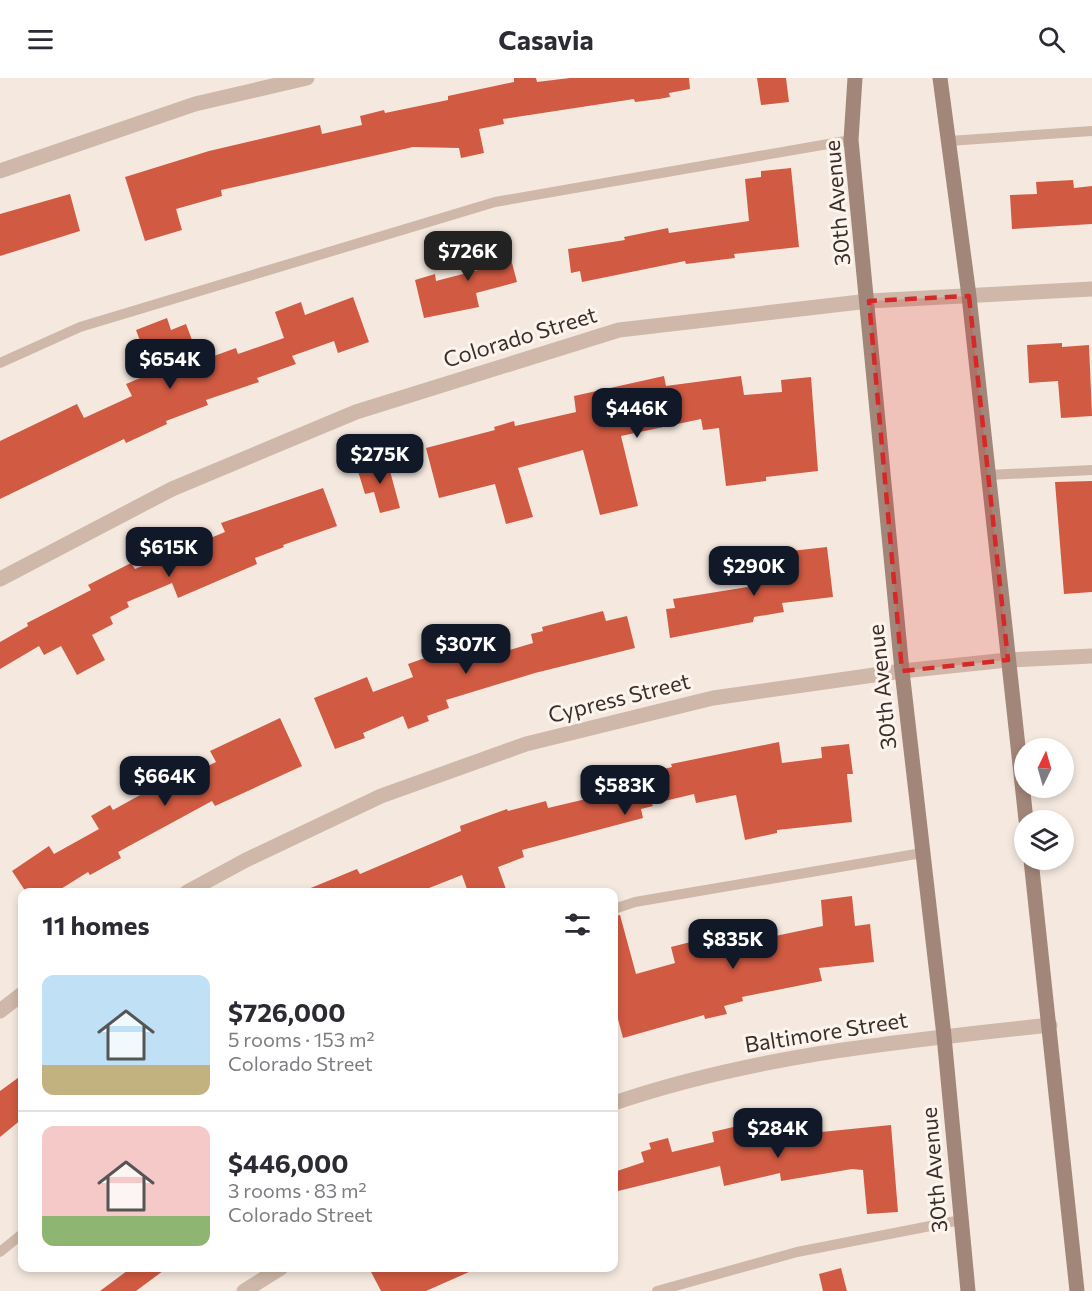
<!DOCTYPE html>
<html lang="en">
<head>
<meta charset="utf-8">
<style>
  body { margin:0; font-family:Commissioner,sans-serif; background:#f2f2f3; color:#2b2b33; height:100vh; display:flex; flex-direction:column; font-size:22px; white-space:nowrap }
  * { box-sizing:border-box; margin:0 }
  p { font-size:20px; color:#7c7c81 }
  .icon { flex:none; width:33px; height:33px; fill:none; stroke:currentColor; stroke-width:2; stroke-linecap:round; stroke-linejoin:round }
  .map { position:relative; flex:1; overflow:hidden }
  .drawer { position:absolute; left:18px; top:810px; width:600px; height:384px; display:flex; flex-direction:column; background:#fff; border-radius:12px; box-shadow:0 3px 9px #0003 }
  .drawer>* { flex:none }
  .needle { width:39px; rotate:5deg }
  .fabs { position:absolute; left:1014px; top:660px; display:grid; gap:12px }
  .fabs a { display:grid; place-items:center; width:60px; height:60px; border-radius:50%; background:#fff; box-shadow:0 3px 9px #0003; font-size:30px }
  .price { position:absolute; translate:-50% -51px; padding:0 14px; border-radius:12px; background:#111827; color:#fff; font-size:20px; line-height:39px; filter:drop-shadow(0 2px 3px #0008) }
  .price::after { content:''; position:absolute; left:50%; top:36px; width:18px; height:14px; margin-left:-9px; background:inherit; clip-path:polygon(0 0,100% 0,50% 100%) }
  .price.current { background:#222; color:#fff }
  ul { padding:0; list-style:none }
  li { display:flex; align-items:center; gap:18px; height:150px; padding:0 24px }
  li+li { border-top:2px solid #e1e1e2 }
  li span { display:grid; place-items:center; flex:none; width:168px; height:120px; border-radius:12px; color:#555 }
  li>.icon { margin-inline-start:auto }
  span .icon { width:72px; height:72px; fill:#fffc; stroke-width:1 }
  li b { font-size:26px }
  h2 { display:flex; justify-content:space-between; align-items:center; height:72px; padding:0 24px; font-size:26px }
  header { display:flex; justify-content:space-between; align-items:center; height:78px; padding:0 24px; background:#fff; font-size:27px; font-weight:700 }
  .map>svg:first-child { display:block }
  .building { fill:#d15a42 }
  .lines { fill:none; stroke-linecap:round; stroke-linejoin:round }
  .lane { stroke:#cfb8a9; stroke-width:10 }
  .street { stroke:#cfb8a9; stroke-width:15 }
  .secondary { stroke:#a3867a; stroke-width:15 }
  .marked { fill:#d62828; fill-opacity:0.2; stroke:#d62828; stroke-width:4.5; stroke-dasharray:12 8; stroke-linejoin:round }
  .labels { text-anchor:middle; stroke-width:6; stroke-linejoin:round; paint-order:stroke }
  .street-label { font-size:22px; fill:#3c2e2a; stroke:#fcf4ed }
</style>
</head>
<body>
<header><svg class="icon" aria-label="menu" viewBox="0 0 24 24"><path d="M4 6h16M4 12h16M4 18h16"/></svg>Casavia<svg class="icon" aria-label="search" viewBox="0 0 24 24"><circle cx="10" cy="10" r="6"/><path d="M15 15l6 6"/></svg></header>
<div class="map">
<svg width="1092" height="1213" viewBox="0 0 1092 1213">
  <rect width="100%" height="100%" fill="#f5e9df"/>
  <!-- building -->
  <g class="building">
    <path d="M514,0h22l1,4 33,-4h119l1,11 -21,4 1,4 -11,2 -24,3 -1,-3 -131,20 1,5 -25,5 5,24 -23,5 -2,-10 -46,-1 -192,43 1,6 -46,13 6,21 -37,11 -20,-64 84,-26 111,-26 2,9 40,-9 -2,-9 24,-6 1,3 63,-13v-4l66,-14z"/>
    <path d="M757,0h29l3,24 -28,3z"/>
    <path d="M791,90l8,79 -65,7 1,4 -49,6 -1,-3 -103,21 -2,-11 -9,2 -3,-24 57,-9 -1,-3 44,-9 1,5 80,-12 -4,-42 16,-2v-6z"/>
    <path d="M1073,102l1,8 18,-2v38l-80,5 -2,-34 27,-1 -1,-12z"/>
    <path d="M70,116l10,37 -80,25v-42z"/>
    <path d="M505,158l12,46 -41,11 3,14 -55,11 -9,-38 20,-6 1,7 50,-13 -6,-26z"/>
    <path d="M353,219l16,45 -31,11 -4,-12 -42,15 4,8 -39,14 2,4 -53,18 2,5 -42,16 1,3 -41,19 -2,-4 -124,60v-58l77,-37 7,14 48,-22 -6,-12 26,-11 -16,-43 31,-12 4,12 15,-6 14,37 36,-13 2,6 46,-16 -9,-26 26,-10 4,13z"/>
    <path d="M1062,265v4l27,-2 3,71 -31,2 -3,-37 -29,2 -2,-38z"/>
    <path d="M664,298l2,10 75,-10 3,19 38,-3 -1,-12 30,-3 7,94 -52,6v4l-40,5 -7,-58 -16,2 -2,-11 -80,17 17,70 -38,9 -17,-65 -65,18 15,49 -27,7 -11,-40 -56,14 -13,-50 69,-18 -1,-3 20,-6 1,5 61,-14 -2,-16z"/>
    <path d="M387,382l13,48 -20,5 -6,-21 -9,2 -8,-26z"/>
    <path d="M1092,403v111l-28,2 -9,-112z"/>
    <path d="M323,410l14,38 -54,19 1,2 -29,11 2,6 -79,34 -6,-15 -45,19 2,5 -19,10 3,7 -21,11 13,25 -28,15 -16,-29 -17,9 -5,-9 -39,23v-27l28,-16 -1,-3 64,-33 -3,-5 43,-22 4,6 90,-37 -4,-9z"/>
    <path d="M827,469l6,50 -51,6 2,9 -30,5 -1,5 -83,16 -4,-29 9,-1 -2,-9 87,-14v-4l34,-7 -3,-23z"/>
    <path d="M603,533l3,10 21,-5 8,32 -100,25 -89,27 3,8 -22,8 2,5 -21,8 -5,-13 -40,17 2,5 -30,11 -21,-51 53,-21 6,15 40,-15 -5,-13 31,-11 -1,-4 45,-14 7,21 43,-13 -2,-9 12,-3 -1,-4z"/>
    <path d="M280,640l22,48 -87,40 -3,-5 -94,51 3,6 -31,17 -2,-3 -32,20h-30l-14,-21 37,-25 5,8 45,-25 -8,-13 19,-11 3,5 47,-26 2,4 54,-26 -6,-11z"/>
    <path d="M779,664l3,21 40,-5 -1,-11 28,-3 4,30h-6l5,48 -75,8v3l-32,7 -9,-45 -40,8 -2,-9 -42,10 1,2 -12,3 2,9 -121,32 2,7 -26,10 9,25h-39l-6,-17 -43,17h-118l56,-23 3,5 101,-43 -1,-5 47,-17 1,2 38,-10 2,7 38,-9 -2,-11 88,-21 -1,-3z"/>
    <path d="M852,818l3,30 15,-2 4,38 -55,6 3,13 -80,16 1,4 -19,5 3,8 -22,5 -1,-4 -81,23 -9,-34v-88l6,-1 16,59 39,-11 -4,-16 43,-11 3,12 106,-22 -2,-26z"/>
    <path d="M22,997v44l-22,18v-46z"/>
    <path d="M755,1044l3,12 61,-10 2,8 70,-7 7,87 -31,2 -4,-44 -11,-1 -71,12 -1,-8 -56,13 -4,-20 -106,26v-20l30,-10 -3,-10 10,-3 -2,-6 19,-5 4,14 42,-10 -2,-10z"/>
    <path d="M131,1190h36l-31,23h-36z"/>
    <path d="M369,1190h109l-52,23h-45z"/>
    <path d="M841,1190l6,23h-24l-4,-17z"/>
  </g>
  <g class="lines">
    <!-- lane -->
    <g class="lane">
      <path d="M949,63l143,-10"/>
      <path d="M0,285l80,-36 415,-125 356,-62"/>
      <path d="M988,397l104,-5"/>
      <path d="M614,831l21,-7 287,-49"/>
      <path d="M0,1174l22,-18"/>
      <path d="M657,1213l140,-39 164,-32"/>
    </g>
    <!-- street -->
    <g class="street">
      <path d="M0,93l195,-67 112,-26"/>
      <path d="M0,501l172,-90 184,-77 263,-82 250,-29 223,-12"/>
      <path d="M187,814l59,-32 135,-64 145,-52 187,-46 189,-27 106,-11 84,-4"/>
      <path d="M0,933l22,-17"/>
      <path d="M614,1025c141,-48 287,-62 436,-78"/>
      <path d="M244,1213l37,-23"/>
    </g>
    <!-- secondary -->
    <g class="secondary">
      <path d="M855,0l-4,62 51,531 42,365 24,255"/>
      <path d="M940,0l29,218 57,524"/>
      <path d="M1031,782l46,431"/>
    </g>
  </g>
  <!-- marked area -->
  <path class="marked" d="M969,218l39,364 -106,11 -33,-370z"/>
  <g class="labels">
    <!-- street labels -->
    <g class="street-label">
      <text transform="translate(837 125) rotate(-95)" y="8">30th Avenue</text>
      <text transform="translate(520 259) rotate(-17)" y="8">Colorado Street</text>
      <text transform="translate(882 609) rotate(-96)" y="8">30th Avenue</text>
      <text transform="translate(619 620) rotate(-14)" y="8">Cypress Street</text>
      <text transform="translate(826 954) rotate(-9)" y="8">Baltimore Street</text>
      <text transform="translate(934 1092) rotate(-95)" y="8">30th Avenue</text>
    </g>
  </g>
</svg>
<div class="fabs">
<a><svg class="needle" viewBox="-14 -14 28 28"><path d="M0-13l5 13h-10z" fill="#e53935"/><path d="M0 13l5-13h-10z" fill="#7c7c81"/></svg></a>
<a><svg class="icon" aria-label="layers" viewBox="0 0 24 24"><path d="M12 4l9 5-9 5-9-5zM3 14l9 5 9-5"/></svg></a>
</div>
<b class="price current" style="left:468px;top:204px">$726K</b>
<b class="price" style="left:170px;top:312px">$654K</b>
<b class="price" style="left:637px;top:361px">$446K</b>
<b class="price" style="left:380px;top:407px">$275K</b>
<b class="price" style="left:169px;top:500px">$615K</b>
<b class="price" style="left:754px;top:519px">$290K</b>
<b class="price" style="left:466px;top:597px">$307K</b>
<b class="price" style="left:165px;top:729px">$664K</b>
<b class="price" style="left:625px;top:738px">$583K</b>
<b class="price" style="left:733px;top:892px">$835K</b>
<b class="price" style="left:778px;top:1081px">$284K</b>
<section class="drawer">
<h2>11 homes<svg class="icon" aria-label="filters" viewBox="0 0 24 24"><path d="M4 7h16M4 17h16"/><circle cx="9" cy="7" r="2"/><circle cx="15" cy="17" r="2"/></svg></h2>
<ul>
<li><span style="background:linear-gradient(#bfe0f5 75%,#c2b280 0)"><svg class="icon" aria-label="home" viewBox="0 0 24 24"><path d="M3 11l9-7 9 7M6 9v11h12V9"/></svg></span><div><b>$726,000</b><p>5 rooms · 153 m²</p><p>Colorado Street</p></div></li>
<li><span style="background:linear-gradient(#f6c9c9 75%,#8fb573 0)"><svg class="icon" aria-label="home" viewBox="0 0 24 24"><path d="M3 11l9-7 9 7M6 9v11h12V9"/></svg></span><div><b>$446,000</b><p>3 rooms · 83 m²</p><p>Colorado Street</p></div></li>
</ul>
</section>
</div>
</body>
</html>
